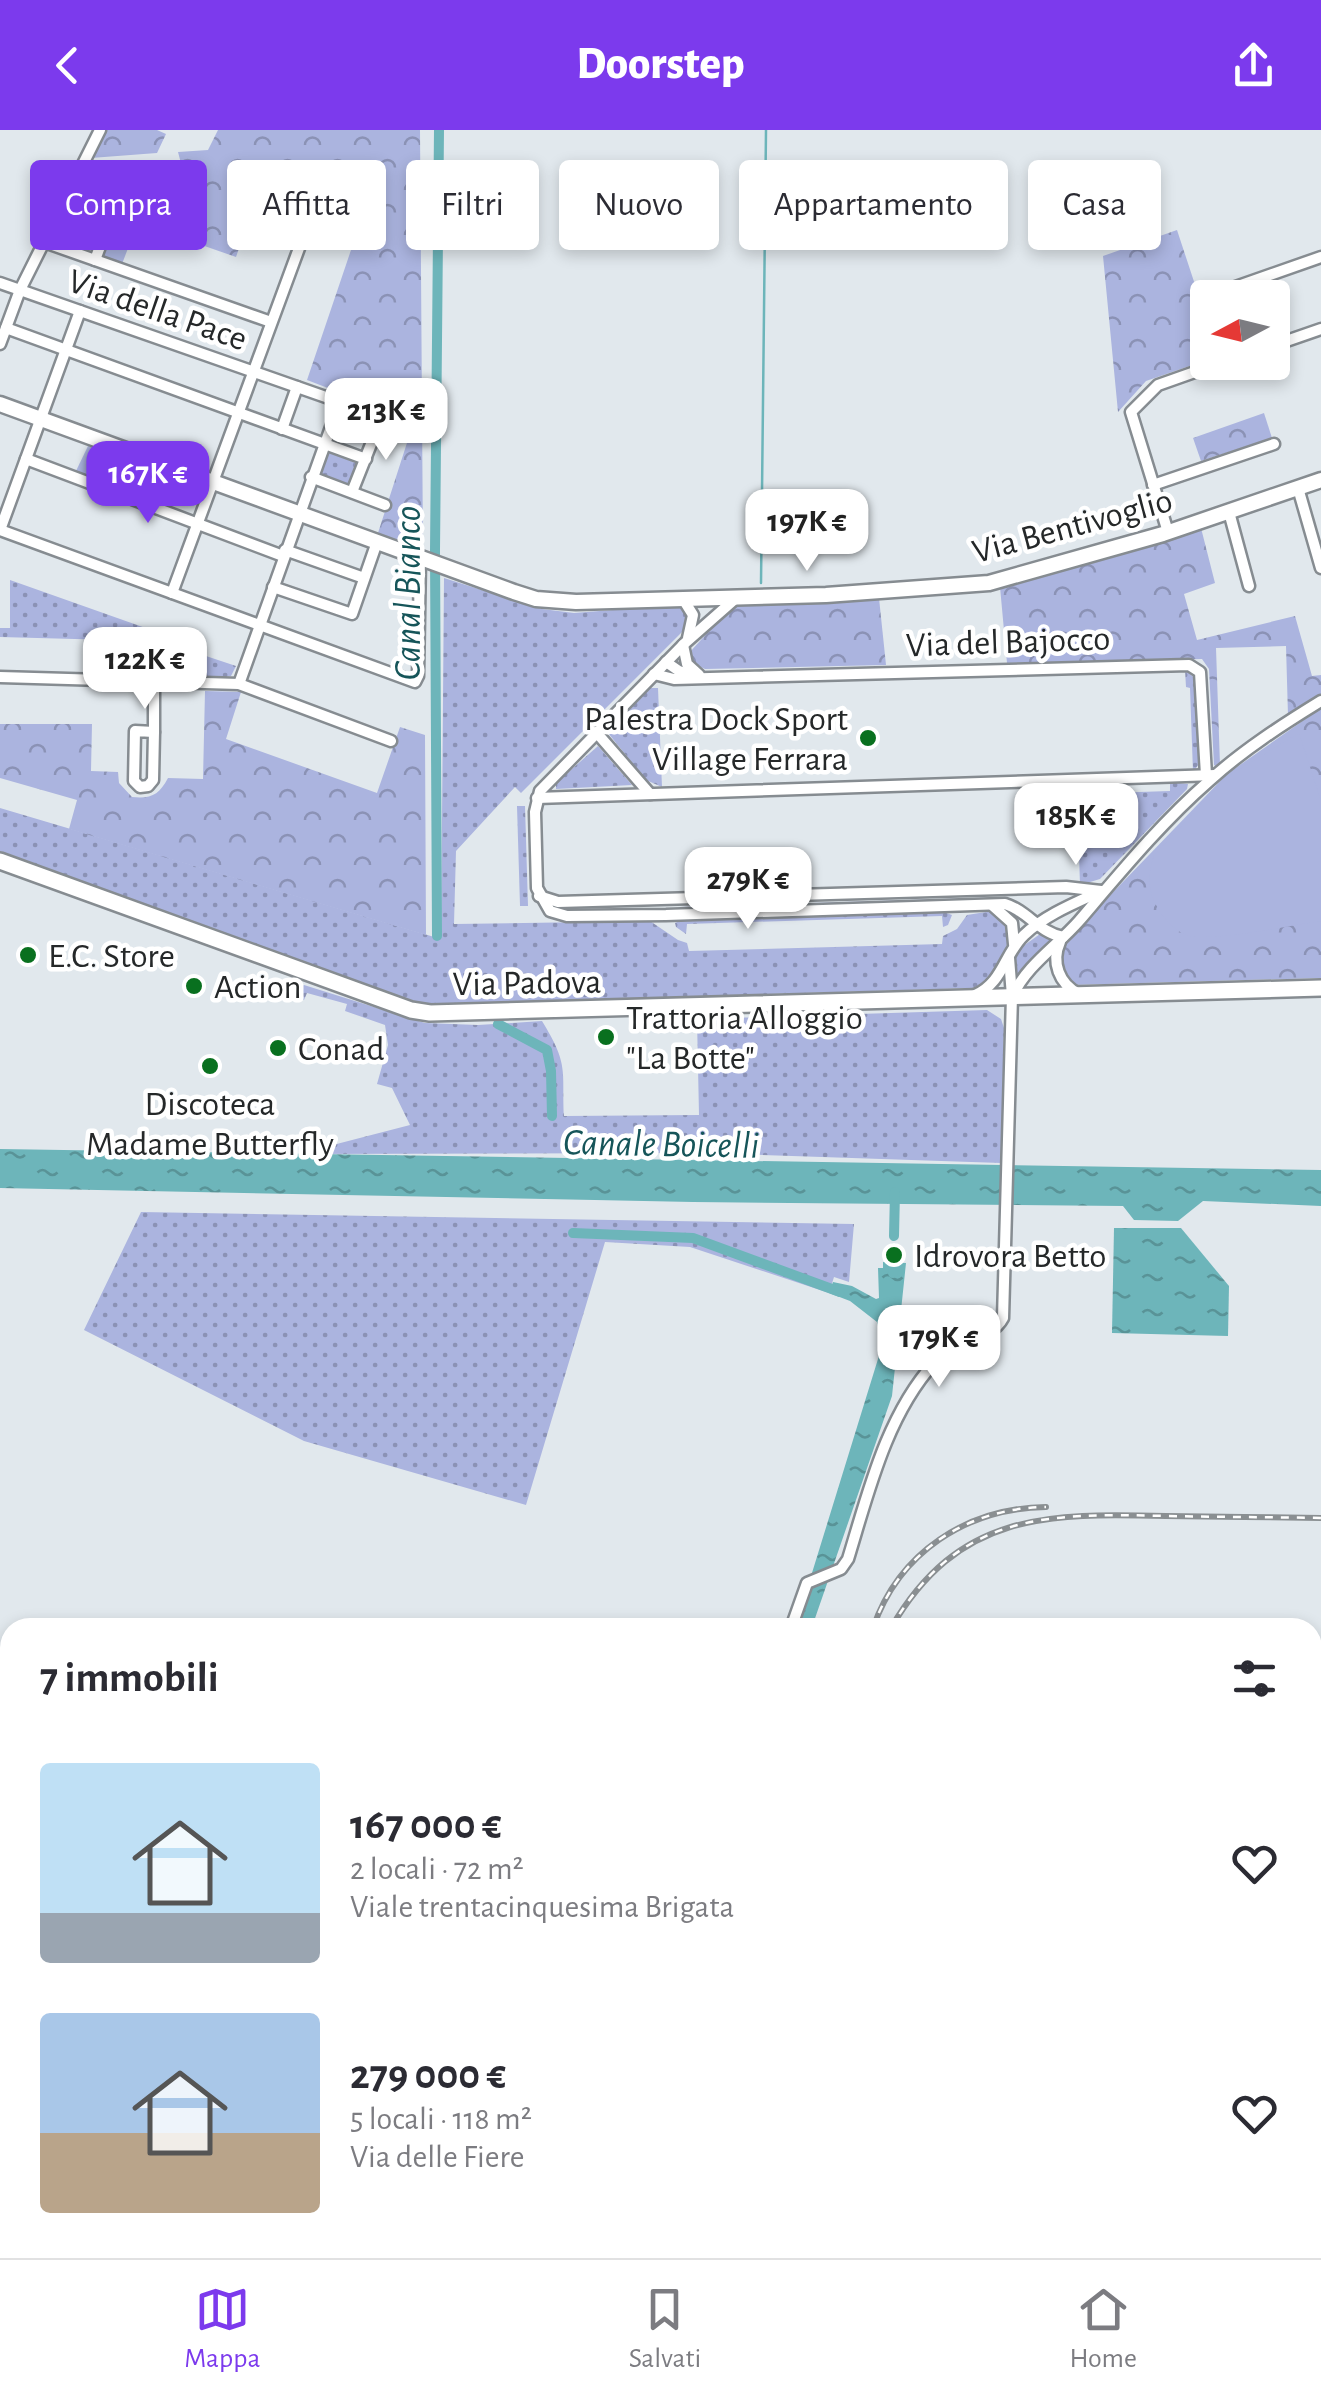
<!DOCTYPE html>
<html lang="it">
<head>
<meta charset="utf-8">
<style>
  body { margin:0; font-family:"Alegreya Sans",sans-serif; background:#f2f2f3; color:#2b2b33; height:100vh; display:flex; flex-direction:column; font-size:38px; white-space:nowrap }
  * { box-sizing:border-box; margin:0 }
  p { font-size:32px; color:#7c7c81 }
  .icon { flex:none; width:55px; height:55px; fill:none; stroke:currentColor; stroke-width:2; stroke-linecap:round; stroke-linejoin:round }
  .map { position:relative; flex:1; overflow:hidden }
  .sheet { position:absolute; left:0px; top:1488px; width:1322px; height:642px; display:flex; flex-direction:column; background:#fff; border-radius:30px 30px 0 0; box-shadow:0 5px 15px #0003 }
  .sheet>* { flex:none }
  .top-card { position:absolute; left:30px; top:30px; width:1262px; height:90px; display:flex; gap:20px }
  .needle { width:65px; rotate:263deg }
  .tools { position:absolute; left:1190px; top:150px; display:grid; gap:20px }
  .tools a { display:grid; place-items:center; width:100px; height:100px; border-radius:10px; background:#fff; box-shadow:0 5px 15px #0003; font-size:50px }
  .price { position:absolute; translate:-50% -85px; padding:0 22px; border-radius:20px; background:#fff; color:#222; font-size:32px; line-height:65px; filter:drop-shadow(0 2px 5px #0008) }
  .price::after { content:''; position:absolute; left:50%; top:60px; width:30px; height:22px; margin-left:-15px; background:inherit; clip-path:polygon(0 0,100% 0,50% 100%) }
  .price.selected { background:#7c3aed; color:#fff }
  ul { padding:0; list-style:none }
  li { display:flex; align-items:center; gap:30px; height:250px; padding:0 40px }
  li span { display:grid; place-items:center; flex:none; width:280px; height:200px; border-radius:10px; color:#555 }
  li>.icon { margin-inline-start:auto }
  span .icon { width:120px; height:120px; fill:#fffc; stroke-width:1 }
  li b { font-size:42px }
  h2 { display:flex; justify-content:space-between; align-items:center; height:120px; padding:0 40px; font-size:42px }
  .chip { padding:0 35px; border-radius:10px; background:#fff; box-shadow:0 5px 15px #0003; font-size:35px; line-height:90px }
  .chip.selected { background:#7c3aed; color:#fff }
  header { display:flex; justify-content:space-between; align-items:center; height:130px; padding:0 40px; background:#7c3aed; color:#fff; font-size:45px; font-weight:800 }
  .dock { display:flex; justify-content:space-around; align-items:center; height:140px; border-top:2px solid #e1e1e2; background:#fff; font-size:28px; color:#7c7c81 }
  .dock a { display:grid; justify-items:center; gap:5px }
  .dock .selected { color:#7c3aed }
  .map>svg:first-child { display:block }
  .grass { fill:url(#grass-dots) }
  .forest { fill:url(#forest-firs) }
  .park { fill:url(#park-crowns) }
  .pitch { fill:#abb4df }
  .water { fill:url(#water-ripples) }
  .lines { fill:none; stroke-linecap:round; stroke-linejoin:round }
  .stream { stroke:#6db5ba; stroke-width:2.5 }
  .canal { stroke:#6db5ba; stroke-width:10 }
  .street-casing { stroke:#868c91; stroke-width:15 }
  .secondary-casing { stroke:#868c91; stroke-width:19 }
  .primary-casing { stroke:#868c91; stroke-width:20 }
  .street { stroke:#fff; stroke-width:10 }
  .secondary { stroke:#fff; stroke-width:14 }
  .primary { stroke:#fff; stroke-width:15 }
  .rail-casing { stroke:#8a8f92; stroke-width:6 }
  .rail { stroke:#fff; stroke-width:2.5; stroke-dasharray:8; stroke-linecap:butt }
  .poi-dot { fill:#09701f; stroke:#fff; stroke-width:4 }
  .labels { text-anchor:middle; stroke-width:9; stroke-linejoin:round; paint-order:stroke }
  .street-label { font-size:35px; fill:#252829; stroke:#fff }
  .poi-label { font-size:35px; fill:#252829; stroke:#fff; text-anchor:start }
  .water-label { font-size:38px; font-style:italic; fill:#165559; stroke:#fff }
</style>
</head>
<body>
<header><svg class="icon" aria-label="back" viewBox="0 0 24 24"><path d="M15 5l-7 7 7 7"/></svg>Doorstep<svg class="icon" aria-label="share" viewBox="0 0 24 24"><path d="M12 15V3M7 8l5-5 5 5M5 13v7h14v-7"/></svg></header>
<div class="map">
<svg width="1321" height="2128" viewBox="0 0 1321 2128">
  <defs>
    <pattern id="grass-dots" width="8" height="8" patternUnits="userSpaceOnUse" patternTransform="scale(2.5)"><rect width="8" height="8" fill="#abb4df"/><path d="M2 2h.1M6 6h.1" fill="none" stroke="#8b92b5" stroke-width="1.8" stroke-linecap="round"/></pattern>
    <pattern id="forest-firs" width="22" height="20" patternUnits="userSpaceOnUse" patternTransform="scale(2.5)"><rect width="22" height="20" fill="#abb4df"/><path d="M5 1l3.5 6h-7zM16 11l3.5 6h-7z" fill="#8b92b5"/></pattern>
    <pattern id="park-crowns" width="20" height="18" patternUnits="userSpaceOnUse" patternTransform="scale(2.5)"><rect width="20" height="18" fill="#abb4df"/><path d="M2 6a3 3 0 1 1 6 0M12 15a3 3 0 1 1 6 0" fill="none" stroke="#8b92b5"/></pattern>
    <pattern id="water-ripples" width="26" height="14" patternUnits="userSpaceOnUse" patternTransform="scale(2.5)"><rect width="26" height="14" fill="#6db5ba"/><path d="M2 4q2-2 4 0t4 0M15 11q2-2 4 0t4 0" fill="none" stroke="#599397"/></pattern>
  </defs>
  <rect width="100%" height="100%" fill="#e1e8ed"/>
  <!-- grass -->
  <g class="grass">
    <path d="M328,319l33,12 -10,28 -33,-12z"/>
    <path d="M444,448l98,31 32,4 103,-8 6,2 5,13 -3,9 -164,164 -6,-6 -59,64 -2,73 196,-3 28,19 9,3 2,8 253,-7 1,-8 14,-7 10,-14 25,-4 17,20c-1,23 -15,48 -36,57l-563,17 -410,-150v-47l441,131z"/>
    <path d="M10,450l144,51 -5,10 -149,-4v-9h10z"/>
    <path d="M164,512l72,24 -5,10 -5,1 -66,-1z"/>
    <path d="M1185,540l11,9 3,85 -6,8 -3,-84 -4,-1z"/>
    <path d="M650,558h8l4,99 -16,-7 -38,-47z"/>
    <path d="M598,616l34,39 -76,4v-6z"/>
    <path d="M1170,652l18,2 -1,5 -87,90 -20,6 -3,-91 93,-3z"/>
    <path d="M517,676h8l3,100h-8z"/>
    <path d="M1007,767v3l-328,10v-3z"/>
    <path d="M941,781l11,4 -4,10 -5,2 -1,-11 -255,8 -1,10 -10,-7 -1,-4 9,-4z"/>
    <path d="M1040,804l14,6 -39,39 -4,-17 8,-13z"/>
    <path d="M304,855l121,38 53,2 64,-4c27,44 20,48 22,95l135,-1 -2,-96 290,-9 14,9 3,9 -3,135 -300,-10 -403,1 112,-29 -18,-37 -15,-4 11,-39 -3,-20 -40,-14 2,-7 -40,-11 -3,7 -4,-1 -1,-11z"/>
    <path d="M141,1082l713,12 -5,58 -15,-5 -5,16 -139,-46 -85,-5 -79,263 -222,-64 -220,-111z"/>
  </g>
  <!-- forest -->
  <path class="forest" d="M0,1681l10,5v178l-10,19z"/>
  <!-- park -->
  <g class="park">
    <path d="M105,0h52l9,4 -9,19 -66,5z"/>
    <path d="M218,0h202l3,420 -45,-17 36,-112 -107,-41 65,-192 -72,-22 -10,26 -31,-1 -23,66 -89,-31 -12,4 -13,34 -19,-7c19,-53 37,-47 87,-59l-12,-46 30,-2z"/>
    <path d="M1177,100l30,91v39l-61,21 -28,31 -15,-156z"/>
    <path d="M1264,283l8,25 -71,23 -8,-23z"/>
    <path d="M88,316l74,27 -11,28 -76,-28z"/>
    <path d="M1201,398l14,55 -31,11 13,46 98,-24 17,60 9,-1v20l-33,21 -2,-70 -70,2 4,117 -3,2 -3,-2 -5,-96 -7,-10 -195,4 -7,-76z"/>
    <path d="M879,468l7,67 -181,4 -11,-5 -5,-11 44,-48z"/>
    <path d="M205,561l36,1 -15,47 151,54 23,-66 25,8 1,200 -357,-106 8,-29 -77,-22v-54h92l-1,47 27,1 1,11 13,14c19,2 27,-2 36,-19l35,1z"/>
    <path d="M1321,578v270l-250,7c-13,-14 -13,-26 -6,-43l162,-168z"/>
  </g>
  <!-- pitch -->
  <path class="pitch" d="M1299,603l22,68v120c-29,4 -110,22 -135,14 -12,-5 -21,-15 -28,-27 -11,-17 -10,-34 -4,-53l74,-79z"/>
  <!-- water -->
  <g class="water">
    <path d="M0,1019l1321,21v36l-118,-5 -25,20 -44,-1 -11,-14 -430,-4 -693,-14z"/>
    <path d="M1114,1098h67l48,58 -1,50 -116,-3z"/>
    <path d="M883,1132l23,1 -14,133 -80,231 -17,1 87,-282 -5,-24 -27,-21 -21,-8 4,-11 19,4 24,13 3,-1 -1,-30h5z"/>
  </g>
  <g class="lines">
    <!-- stream -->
    <g class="stream">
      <path d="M761,453l5,-453"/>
      <path d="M759,2120l5,8"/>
      <path d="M481,2128l8,-8"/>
    </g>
    <!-- canal -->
    <g class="canal">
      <path d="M437,806l-2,-385 4,-421"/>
      <path d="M498,894l49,26 4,21 1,45"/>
      <path d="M573,1103l120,5 147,54"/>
      <path d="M894,1106l1,-44"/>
      <path d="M893,1143l1,-25"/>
    </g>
    <defs>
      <g id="street">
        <path d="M65,88l40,15"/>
        <path d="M44,112l227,80"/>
        <path d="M95,130l20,-54 39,-10"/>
        <path d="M0,153l340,119 70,28"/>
        <path d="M1204,168l117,-41"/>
        <path d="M6,198l360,131"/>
        <path d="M0,214l20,-54 80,-160"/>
        <path d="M1272,216l49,-17"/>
        <path d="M282,299l15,-42"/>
        <path d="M26,329l257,97"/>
        <path d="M311,347l74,28"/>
        <path d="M1153,355l121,-41"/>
        <path d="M1298,358l23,80"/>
        <path d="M352,362l29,-73"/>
        <path d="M1229,382l20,74"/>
        <path d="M0,400l415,152 3,-6 2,-118"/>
        <path d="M0,400l80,-219"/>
        <path d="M1168,402l-37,-120 27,-27 65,-23"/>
        <path d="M285,420l79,28"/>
        <path d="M273,457l79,27 25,-72"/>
        <path d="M172,463l154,-418"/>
        <path d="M683,469l10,16 -5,23"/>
        <path d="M735,469l-50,44 -145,148 -5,21 2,76 13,23 17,5 99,-1 339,-11c23,7 33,28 58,33"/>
        <path d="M683,515l4,19 12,11"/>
        <path d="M666,532l13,9 16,4"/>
        <path d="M654,544l20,5 515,-14 11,7 6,103"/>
        <path d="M0,547l239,7 152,57"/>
        <path d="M239,554l101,-282"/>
        <path d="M135,601l19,1 -1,48 -5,6 -8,1 -6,-6z"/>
        <path d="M154,602v-50l6,-46"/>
        <path d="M596,602l54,62"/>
        <path d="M537,668l678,-23"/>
        <path d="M539,766l19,6 508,-15 35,4"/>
        <path d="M993,776l19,17 2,21"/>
        <path d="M1060,812c-9,20 -1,42 19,52"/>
        <path d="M975,865c28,-12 29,-41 49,-60 21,-20 51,-32 77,-44"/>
        <path d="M1013,865c14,-30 44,-49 66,-74 41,-48 82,-98 130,-140 34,-31 73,-56 112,-80"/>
        <path d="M791,1498l16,-45 34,-14 7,-10c20,-65 38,-143 86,-196 18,-20 57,-22 69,-45l9,-322 -3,-38"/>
        <path d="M502,2128l8,-8"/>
      </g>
      <path id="secondary" d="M0,274l514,188 22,7 40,3 250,-7 163,-12 174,-49 158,-54"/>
      <path id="primary" d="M0,731l411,149 19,3 891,-25"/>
    </defs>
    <!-- street casing -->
    <use href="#street" class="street-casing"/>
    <!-- secondary casing -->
    <use href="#secondary" class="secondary-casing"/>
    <!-- primary casing -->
    <use href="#primary" class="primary-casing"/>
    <!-- street -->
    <use href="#street" class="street"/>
    <!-- secondary -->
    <use href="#secondary" class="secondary"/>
    <!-- primary -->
    <use href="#primary" class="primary"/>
    <defs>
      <g id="rail">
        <path d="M873,1498c26,-76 94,-120 173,-121"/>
        <path d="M891,1498c67,-116 157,-115 275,-112 52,1 103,1 155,2"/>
        <path d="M1312,1960h9"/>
      </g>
    </defs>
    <!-- rail casing -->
    <use href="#rail" class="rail-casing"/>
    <!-- rail -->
    <use href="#rail" class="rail"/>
  </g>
  <!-- markers -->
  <g class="poi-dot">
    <circle cx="868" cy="608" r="10"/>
    <circle cx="28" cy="825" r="10"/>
    <circle cx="194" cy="856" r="10"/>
    <circle cx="606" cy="907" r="10"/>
    <circle cx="278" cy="918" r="10"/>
    <circle cx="210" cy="936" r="10"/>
    <circle cx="894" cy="1125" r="10"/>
  </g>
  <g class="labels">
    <!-- street labels -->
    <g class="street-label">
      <text transform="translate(158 179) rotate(19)" y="12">Via della Pace</text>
      <text transform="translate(1072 395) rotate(-15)" y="12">Via Bentivoglio</text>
      <text transform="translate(1008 511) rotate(-2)" y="12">Via del Bajocco</text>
      <text transform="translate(527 852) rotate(-1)" y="12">Via Padova</text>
    </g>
    <!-- poi labels -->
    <g class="poi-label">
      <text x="848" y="600" text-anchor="end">Palestra Dock Sport<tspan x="848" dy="40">Village Ferrara</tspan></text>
      <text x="48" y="837">E.C. Store</text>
      <text x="214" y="868">Action</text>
      <text x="626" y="899">Trattoria Alloggio<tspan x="626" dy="40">"La Botte"</tspan></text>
      <text x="298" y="930">Conad</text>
      <text x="210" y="985" text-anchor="middle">Discoteca<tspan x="210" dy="40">Madame Butterfly</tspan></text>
      <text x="914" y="1137">Idrovora Betto</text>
    </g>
    <!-- water labels -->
    <g class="water-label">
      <text transform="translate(407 463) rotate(-90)" y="13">Canal Bianco</text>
      <text transform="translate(661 1013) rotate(1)" y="13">Canale Boicelli</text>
    </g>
  </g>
</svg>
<div class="tools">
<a><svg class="needle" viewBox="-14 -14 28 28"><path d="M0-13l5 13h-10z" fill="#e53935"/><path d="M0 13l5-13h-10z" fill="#7c7c81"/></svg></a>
</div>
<b class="price" style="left:386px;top:333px">213K €</b>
<b class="price selected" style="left:148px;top:396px">167K €</b>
<b class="price" style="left:807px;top:444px">197K €</b>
<b class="price" style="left:145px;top:582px">122K €</b>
<b class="price" style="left:1076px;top:738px">185K €</b>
<b class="price" style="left:748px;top:802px">279K €</b>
<b class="price" style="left:939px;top:1260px">179K €</b>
<div class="top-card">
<a class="chip selected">Compra</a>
<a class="chip">Affitta</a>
<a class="chip">Filtri</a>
<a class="chip">Nuovo</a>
<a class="chip">Appartamento</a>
<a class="chip">Casa</a>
</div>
<section class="sheet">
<h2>7 immobili<svg class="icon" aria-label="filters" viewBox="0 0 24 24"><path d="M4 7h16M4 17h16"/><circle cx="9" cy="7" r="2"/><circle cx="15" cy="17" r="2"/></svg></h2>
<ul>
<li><span style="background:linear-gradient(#bfe0f5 75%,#9aa5b1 0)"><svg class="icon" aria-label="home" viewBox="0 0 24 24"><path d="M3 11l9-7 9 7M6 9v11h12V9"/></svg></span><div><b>167 000 €</b><p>2 locali · 72 m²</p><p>Viale trentacinquesima Brigata</p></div><svg class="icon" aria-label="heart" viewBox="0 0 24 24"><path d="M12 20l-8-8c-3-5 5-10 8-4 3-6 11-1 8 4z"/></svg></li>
<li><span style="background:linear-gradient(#a9c7e8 60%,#b9a48a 0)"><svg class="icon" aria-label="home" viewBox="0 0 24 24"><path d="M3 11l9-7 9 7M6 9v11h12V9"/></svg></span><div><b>279 000 €</b><p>5 locali · 118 m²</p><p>Via delle Fiere</p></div><svg class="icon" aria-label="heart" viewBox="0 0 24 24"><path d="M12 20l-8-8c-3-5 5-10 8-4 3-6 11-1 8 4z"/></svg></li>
</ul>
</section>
</div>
<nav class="dock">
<a class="selected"><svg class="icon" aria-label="map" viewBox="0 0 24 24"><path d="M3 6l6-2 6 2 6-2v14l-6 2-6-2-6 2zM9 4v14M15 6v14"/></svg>Mappa</a>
<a><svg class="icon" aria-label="saved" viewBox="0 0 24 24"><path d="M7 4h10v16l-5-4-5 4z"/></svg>Salvati</a>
<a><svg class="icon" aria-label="home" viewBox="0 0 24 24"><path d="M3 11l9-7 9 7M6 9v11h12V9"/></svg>Home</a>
</nav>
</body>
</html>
